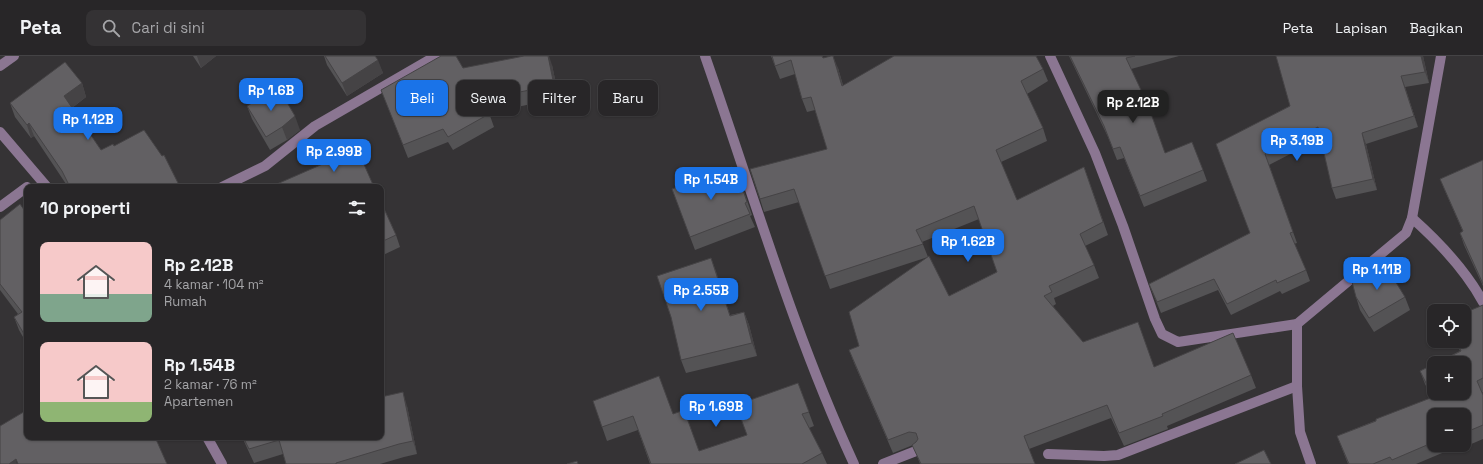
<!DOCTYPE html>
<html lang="id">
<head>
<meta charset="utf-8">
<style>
  body { margin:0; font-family:"Space Grotesk",sans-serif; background:#343234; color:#f1f3f6; height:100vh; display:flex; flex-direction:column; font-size:15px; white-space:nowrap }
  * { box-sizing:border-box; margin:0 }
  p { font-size:13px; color:#a5a5a8 }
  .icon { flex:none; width:22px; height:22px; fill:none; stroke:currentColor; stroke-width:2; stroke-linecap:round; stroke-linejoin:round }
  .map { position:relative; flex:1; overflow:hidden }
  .details { position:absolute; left:24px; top:128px; width:360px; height:256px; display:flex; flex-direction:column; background:#282628; border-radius:8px; box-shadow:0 1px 3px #0004,0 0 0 1px #444345 }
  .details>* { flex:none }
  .hud { position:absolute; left:396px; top:24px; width:380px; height:36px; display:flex; gap:8px }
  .controls { position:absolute; left:1427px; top:248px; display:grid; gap:8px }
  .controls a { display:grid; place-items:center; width:44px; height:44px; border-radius:8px; background:#282628; box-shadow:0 1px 3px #0004,0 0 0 1px #444345; font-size:20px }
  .price { position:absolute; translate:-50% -34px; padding:0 9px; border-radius:8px; background:#1a73e8; color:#fff; font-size:13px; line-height:26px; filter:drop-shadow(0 1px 2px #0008) }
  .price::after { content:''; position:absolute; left:50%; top:24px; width:12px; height:9px; margin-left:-6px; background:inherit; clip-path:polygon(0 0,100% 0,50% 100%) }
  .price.selected { background:#222; color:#fff }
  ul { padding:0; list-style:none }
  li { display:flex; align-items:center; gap:12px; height:100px; padding:0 16px }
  li span { display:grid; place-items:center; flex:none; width:112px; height:80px; border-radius:8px; color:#555 }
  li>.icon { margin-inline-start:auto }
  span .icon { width:48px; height:48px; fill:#fffc; stroke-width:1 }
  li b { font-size:17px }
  h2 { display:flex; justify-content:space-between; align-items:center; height:48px; padding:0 16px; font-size:17px }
  .pill { padding:0 14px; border-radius:8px; background:#282628; box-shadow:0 1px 3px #0004,0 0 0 1px #444345; font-size:14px; line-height:36px }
  .pill.selected { background:#1a73e8; color:#fff }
  header { display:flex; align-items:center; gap:24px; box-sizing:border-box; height:56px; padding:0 20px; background:#282628; border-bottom:1px solid #444345 }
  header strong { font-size:19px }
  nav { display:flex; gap:22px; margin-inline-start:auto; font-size:14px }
  .search { width:280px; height:36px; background:#343234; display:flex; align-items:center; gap:10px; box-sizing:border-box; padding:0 14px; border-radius:8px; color:#a5a5a8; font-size:15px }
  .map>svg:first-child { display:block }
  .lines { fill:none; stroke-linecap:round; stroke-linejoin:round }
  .minor { stroke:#8b7692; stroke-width:10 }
  .wall { fill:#545355; fill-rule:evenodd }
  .shaded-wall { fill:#454345 }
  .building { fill:#626063; stroke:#454345 }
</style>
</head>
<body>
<header>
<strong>Peta</strong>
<div class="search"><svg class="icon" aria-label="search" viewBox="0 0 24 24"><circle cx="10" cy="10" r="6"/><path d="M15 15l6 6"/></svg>Cari di sini</div>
<nav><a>Peta</a><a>Lapisan</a><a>Bagikan</a></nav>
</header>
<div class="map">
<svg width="1483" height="408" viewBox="0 0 1483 408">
  <rect width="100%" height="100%" fill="#353335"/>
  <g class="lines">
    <!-- minor -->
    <g class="minor">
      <path d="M705,0c48,137 88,276 149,408"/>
      <path d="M1050,0l45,97 28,73 32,93 7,15 16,8 119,-18"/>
      <path d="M0,10l14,-10"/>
      <path d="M0,76l47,55"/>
      <path d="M222,131l43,-21 50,-40 121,-70"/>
      <path d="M0,151l27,-20"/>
      <path d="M1412,162c27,24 53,51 71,84"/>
      <path d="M207,381l15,27"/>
      <path d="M1048,398l56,2 14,-1 179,-69"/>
      <path d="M883,408l33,-13"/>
      <path d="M1311,408l-11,-32 -3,-46v-62l109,-91 6,-15 29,-162"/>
    </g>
  </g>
  <!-- wall -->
  <g class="wall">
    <path d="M193,0h23l-15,12z"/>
    <path d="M324,0h51l8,17 -36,23 -20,-31z"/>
    <path d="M771,0h51l1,2 15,10 5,17 200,-16 5,12 -21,13 16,34 4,13 -46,21 16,38 67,-33 24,68 -23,11 9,19 5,13 -45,20 2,6 -3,2 30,36 71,25 97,8 5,13 -89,38 1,3 -44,17 -13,-28 -82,31 6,15h-115l-7,-19 -20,8 -39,-90 -5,-13 10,-4 90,-50 48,-24 -18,-53 -57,23 6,15 -98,32 -31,-87 -35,10 -4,-13 67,-50 -12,-39 -8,2 -5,-13 -7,-25 -15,5z"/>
    <path d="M1069,0h110l-48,13 34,84 38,17 4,11 -63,26 -20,-49 -7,2 -9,-23z"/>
    <path d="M1276,0h147l6,27 -24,4 13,40 -52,17 11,46 -41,9 -4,-11 -11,-50 -52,27 28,78 -3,1 12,26 4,11 -28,13 -2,-3 -49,24 -13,-25 -57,23 -12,-29 101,-51 -34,-89 74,-38z"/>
    <path d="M552,9l7,33 -70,15 5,14 -41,23 -5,-8 -40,16 -27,-68 82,-22z"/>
    <path d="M82,27l4,14 -14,11 29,42 13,-4 66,41h-112l-34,-51 -3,2 -16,-21 -5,-14z"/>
    <path d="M247,50l53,24 -13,10 -17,10 -18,-31z"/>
    <path d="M1483,104v126l-19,-41 -4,-12 3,-1 -18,-41 -5,-12z"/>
    <path d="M734,117l8,13 10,29 -2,1 5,11 -60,23 -23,-61z"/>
    <path d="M381,146l15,33 4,12 -19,9z"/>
    <path d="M27,158v130l-8,-14 -5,-13 4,-3 -18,-24v-70z"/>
    <path d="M711,202l19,57 14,-3 5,13 8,31 -71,17 -5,-13z"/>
    <path d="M1356,241h49l5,13 -36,22 -14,-22z"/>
    <path d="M1483,249v87l-1,1 1,2v44l-28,12 -1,-3 -38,16h-68l-11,-28 95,-38 -7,-14 -5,-13 40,-20 -5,-10h9zM1434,359h30v30h-30z"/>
    <path d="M798,327l16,43 -5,2 13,25 5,11h-177l-12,-34 -31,11 -14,-40 80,13 26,37 48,-16z"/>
    <path d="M407,350l10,48 -13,3 -24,7h-94l-3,-10 -29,9 -12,-26h139z"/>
  </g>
  <!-- shaded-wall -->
  <g class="shaded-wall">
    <path d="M197,0h19l-15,12z"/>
    <path d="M548,0h1l3,9 7,33 -5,-13z"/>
    <path d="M833,0l5,12 8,30 -4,-12z"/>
    <path d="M1421,0h2l6,27 -4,-11z"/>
    <path d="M378,4l5,13 -36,23 -5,-13z"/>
    <path d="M1401,20l4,11 13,40 -4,-11z"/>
    <path d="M82,27l4,14 -17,13 -5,-14z"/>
    <path d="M295,60l5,14 -13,10 -5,-13z"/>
    <path d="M29,67l5,13 -3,2 -4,-13z"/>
    <path d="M1362,77l4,11 11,46 -4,-11z"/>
    <path d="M711,202l5,13 18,58 -4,-13z"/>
    <path d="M744,256l5,13 8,31 -5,-13z"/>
    <path d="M403,336l4,14 10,48 -4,-13z"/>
    <path d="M16,403l1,5h-8z"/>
  </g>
  <!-- building -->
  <g class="building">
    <path d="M325,0h50l3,4 -36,23z"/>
    <path d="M441,0h15l7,12 61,-12h24l6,29 -73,15 8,14 -41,23 -5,-8 -40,16 -22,-55z"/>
    <path d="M772,0h50l1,2 8,-2h2l9,30 52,-30h142l7,13 -22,12 22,47 -47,22 21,50 67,-33 19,55 -23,12 14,31 -45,21 3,6 -8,4 39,46 55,-20 16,45 79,-34 18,42 -89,39 1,2 -44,17 -12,-28 -83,31 11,28h-114l-9,-19 4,-3 2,-3 -2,-6 -7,-1 -21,8 -39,-90 10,-4 -10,-34 80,-56 20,40 48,-24 -23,-66 -58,24 7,14 -98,32 -31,-87 -34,10 -10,-30 77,-20 -16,-52 -9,2 -11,-39 -16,6z"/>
    <path d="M1070,0h65l-9,2 22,47 17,48 27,-11 11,28 -63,26 -20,-49 -7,2 -9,-23z"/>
    <path d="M1276,0h145l4,16 -24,4 13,40 -52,17 11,46 -41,9 -14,-61 -53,27 28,78 -3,1 16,37 -29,13 -1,-3 -49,24 -13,-25 -57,23 -8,-18 101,-51 -34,-89 74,-38z"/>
    <path d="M65,6l17,21 -18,13 37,54 12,-6 1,2 30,-16 18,26 2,-1 16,32h-32l-1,-3 -7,3h-70l-8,-16 -33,-48 -2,2 -17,-22z"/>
    <path d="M278,31l17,29 -13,11 -16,10 -19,-31z"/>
    <path d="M355,88l19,43h-104l55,-24 -2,-4z"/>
    <path d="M1483,104v124l-23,-51 3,-2 -23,-52z"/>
    <path d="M732,111l2,6 3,-1 10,30 -2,1 5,11 -60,23 -18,-48z"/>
    <path d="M381,146l15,33 -15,7z"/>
    <path d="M20,148l7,10v125l-13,-22 8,-5 -22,-28v-64z"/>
    <path d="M711,202l19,58 14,-4 8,31 -71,17 -10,-43 -14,-41z"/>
    <path d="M1384,207l21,34 -36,21 -13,-21 -4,-15z"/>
    <path d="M1483,249v73l-6,3 6,14v30l-19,8v-18h-30v27l-42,18 -2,-3 -17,7h-24l-12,-28 39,-15v-2l57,-22 -13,-26 14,-7v29h30v-30h-27l24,-12 -5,-10h8v-28z"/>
    <path d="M659,320l14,38 11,-4 15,41 48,-16 -11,-30 62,-22 11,29 -7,2 20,39 -20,11h-151l-18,-48 -31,11 -9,-26z"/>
    <path d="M403,336l10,49 -14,3 -63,19v1h-50l-7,-24 -30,9 -6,-12h138v-40z"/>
    <path d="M27,354v27h128l12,27h-149l-2,-5 -7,5h-9v-38z"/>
    <path d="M1264,394l7,14h-36z"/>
    <path d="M577,405l1,3h-11z"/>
  </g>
</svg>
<div class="controls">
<a><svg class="icon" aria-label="locate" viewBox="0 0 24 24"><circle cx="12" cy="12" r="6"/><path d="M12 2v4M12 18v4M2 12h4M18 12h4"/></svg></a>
<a>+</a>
<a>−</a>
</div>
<b class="price" style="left:271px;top:56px">Rp 1.6B</b>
<b class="price selected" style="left:1133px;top:68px">Rp 2.12B</b>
<b class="price" style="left:88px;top:85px">Rp 1.12B</b>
<b class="price" style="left:1297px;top:106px">Rp 3.19B</b>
<b class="price" style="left:334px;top:117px">Rp 2.99B</b>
<b class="price" style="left:711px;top:145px">Rp 1.54B</b>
<b class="price" style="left:968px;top:207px">Rp 1.62B</b>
<b class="price" style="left:1377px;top:235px">Rp 1.11B</b>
<b class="price" style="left:701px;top:256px">Rp 2.55B</b>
<b class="price" style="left:716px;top:372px">Rp 1.69B</b>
<div class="hud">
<a class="pill selected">Beli</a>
<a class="pill">Sewa</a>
<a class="pill">Filter</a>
<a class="pill">Baru</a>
</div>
<section class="details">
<h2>10 properti<svg class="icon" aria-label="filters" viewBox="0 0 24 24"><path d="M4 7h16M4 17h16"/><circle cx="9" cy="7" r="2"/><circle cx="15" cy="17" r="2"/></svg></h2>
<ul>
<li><span style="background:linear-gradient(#f6c9c9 65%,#7fa58c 0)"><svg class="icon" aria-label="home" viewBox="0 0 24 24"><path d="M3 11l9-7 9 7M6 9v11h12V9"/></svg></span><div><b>Rp 2.12B</b><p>4 kamar · 104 m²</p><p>Rumah</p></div></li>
<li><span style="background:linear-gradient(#f6c9c9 75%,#8fb573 0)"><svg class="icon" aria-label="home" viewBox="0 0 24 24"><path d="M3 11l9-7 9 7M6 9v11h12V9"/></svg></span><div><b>Rp 1.54B</b><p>2 kamar · 76 m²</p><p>Apartemen</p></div></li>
</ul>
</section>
</div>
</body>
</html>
